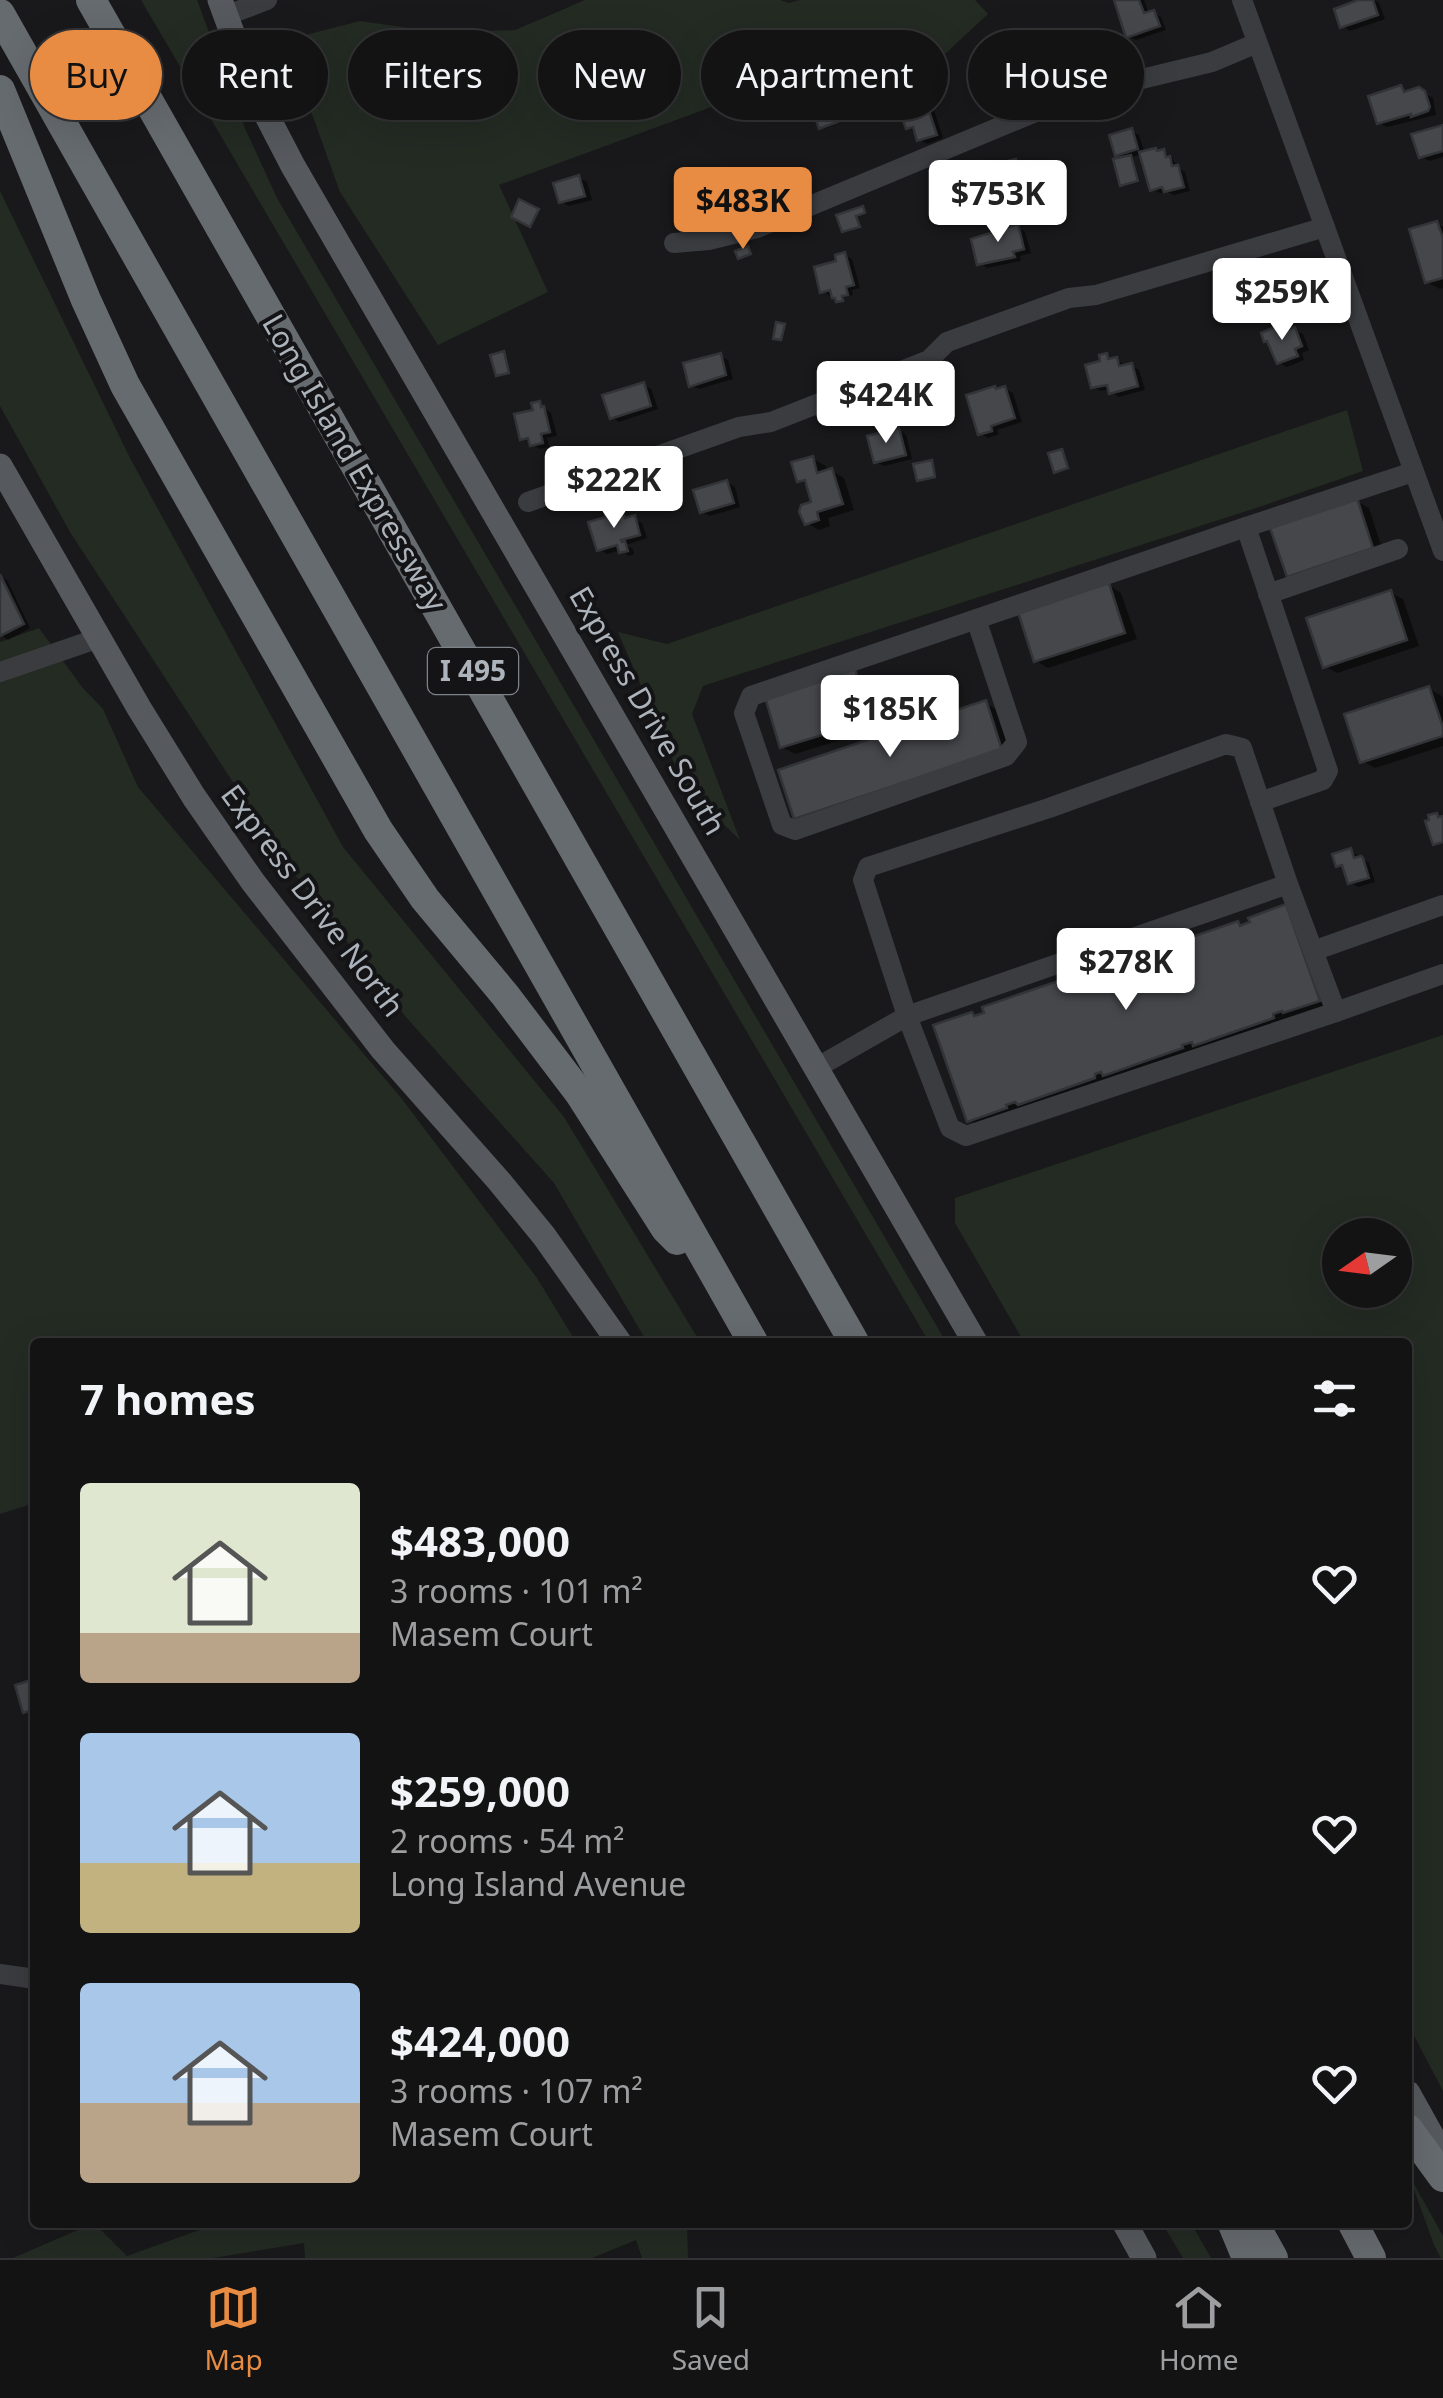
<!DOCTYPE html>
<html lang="en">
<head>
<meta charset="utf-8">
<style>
  body { margin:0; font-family:"Noto Sans",sans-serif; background:#1c1c1d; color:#f1f3f6; height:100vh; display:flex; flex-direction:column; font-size:38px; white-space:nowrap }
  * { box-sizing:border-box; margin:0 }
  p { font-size:32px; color:#9d9ea0 }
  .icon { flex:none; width:55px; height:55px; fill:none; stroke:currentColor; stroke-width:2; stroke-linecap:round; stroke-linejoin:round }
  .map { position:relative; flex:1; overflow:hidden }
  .panel { position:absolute; left:30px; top:1338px; width:1382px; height:890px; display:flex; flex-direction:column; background:#131314; border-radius:10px; box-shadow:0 10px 40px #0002,0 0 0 2px #323234 }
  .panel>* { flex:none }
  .top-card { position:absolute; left:30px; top:30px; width:1385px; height:90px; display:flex; gap:20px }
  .needle { width:65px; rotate:256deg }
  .tools { position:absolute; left:1322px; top:1218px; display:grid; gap:20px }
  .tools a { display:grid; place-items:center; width:90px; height:90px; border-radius:50%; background:#131314; box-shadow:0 10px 40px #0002,0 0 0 2px #323234; font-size:50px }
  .price { position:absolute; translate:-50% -85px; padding:0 22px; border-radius:10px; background:#fff; color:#222; font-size:32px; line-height:65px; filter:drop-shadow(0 2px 5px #0008) }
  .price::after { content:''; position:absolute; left:50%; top:60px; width:30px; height:22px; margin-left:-15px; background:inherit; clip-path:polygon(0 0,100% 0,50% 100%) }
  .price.on { background:#e98c43; color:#111 }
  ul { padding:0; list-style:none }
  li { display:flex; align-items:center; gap:30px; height:250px; padding:0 50px }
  li span { display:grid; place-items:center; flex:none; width:280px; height:200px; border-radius:10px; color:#555 }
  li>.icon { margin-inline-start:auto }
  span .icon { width:120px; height:120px; fill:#fffc; stroke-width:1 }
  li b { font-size:42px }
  h2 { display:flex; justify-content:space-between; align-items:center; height:120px; padding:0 50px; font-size:42px }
  .tag { padding:0 35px; border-radius:45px; background:#131314; box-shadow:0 10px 40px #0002,0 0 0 2px #323234; font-size:35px; line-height:90px }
  .tag.on { background:#e98c43; color:#111 }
  .tabs { display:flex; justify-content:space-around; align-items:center; height:140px; border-top:2px solid #323234; background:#131314; font-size:28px; color:#9d9ea0 }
  .tabs a { display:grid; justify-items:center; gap:5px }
  .tabs .on { color:#e98c43 }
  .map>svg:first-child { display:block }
  .green { fill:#232b23; fill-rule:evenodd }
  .shadow { fill:#0007 }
  .building { fill:#46474b; stroke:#333437; stroke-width:2.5 }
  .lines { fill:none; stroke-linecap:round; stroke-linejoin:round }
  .minor { stroke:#3a3c40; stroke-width:20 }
  .major { stroke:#565a5e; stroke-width:25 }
  .highway { stroke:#666b70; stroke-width:30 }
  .labels { text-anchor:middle; stroke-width:8; stroke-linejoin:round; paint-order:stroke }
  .shield { fill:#141416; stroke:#7e8389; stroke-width:2.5 }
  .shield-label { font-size:28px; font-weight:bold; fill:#acb3ba }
  .street-label { font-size:30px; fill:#acb3ba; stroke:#141416 }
</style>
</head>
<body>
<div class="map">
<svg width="1443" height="2258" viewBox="0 0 1443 2258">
  <rect width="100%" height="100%" fill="#19191b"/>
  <!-- green -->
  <g class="green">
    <path d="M141,0h56l47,126 33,72 669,1144h-17z"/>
    <path d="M585,0h195l9,3 11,-3h175l13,14 -42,39 -191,38 -256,94 49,107 -110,53 -98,-153 -38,-106 -20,-45 78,-20 77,11 78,-2z"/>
    <path d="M0,191l130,267 213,389 221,270 136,225h-53l-93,-159 -149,-167 -122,-157 -213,-327 -70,-126z"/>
    <path d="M1347,410l16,61 -104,36 -556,179 -11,28 48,126 -56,-54 -66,-154 49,12z"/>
    <path d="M39,628l43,59 21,22 35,78 264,312 135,179 39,64h-541v161l-35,11v-872z"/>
    <path d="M1443,1035v1056l-35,-67v-682h-384l-69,-119v-25zM1340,1235h55v55h-55z"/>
    <path d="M1408,2173l35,63v22h-2l-7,-13z"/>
    <path d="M94,2223l33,33 92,-33h471l-3,1 1,34h-46l-6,-18 -44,18h-287l-1,-15 -91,15h-200z"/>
    <path d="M1162,2223h29l20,35h-28z"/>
  </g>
  <!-- shadow -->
  <g class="shadow">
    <path d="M1116,0h28l5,14 4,-1 8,4 5,13 -30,10 -8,-4z"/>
    <path d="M1360,0h14l5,3 6,16 -35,12 -8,-5z"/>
    <path d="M1113,42l3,2 6,14 -18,6 -3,-1z"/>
    <path d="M1401,88l9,5 9,-3 14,8 3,17 -49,12 -8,-4z"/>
    <path d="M922,92l8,5 13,41 -16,6 -8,-5 -2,-6 -9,-5 -5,-12 -8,-4z"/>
    <path d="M831,104l3,2 6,17 -16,6 -3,-2z"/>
    <path d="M1443,127v30l-14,4 -8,-5z"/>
    <path d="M1131,131l8,4 6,19 18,-3 8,5 7,12 7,4 5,19 -16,4 -7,-3 -7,1 -8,-4 -10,-35 -9,3 7,25 -15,4 -3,-2 3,-25 -8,-4z"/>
    <path d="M579,178l8,4 5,18 -23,6 -8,-4z"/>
    <path d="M742,178l8,5 5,16 10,4 4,9h-4l1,5 -36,9 -7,-4 5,-8z"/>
    <path d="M863,209l4,5 -9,3 3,11 -14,4 -3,-1 -5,-15z"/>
    <path d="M1436,224l7,3v61l-3,1 -13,-7z"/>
    <path d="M1017,227l8,5 6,21 -11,3 1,5 -34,7 -7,-5z"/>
    <path d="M845,255l7,4 8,29 -8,2 1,5 -15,4 -4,-4 -4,1 -7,-5z"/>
    <path d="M1284,326l19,8 6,16 -7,3 2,7 -17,7 -8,-4z"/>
    <path d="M720,356l8,4 5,19 -34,10 -8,-4z"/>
    <path d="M1106,356l18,8 1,3 7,-1 7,4 6,20 -26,7 -8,-5v-3l-10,2 -8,-4z"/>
    <path d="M643,385l8,4 7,20 -39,13 -7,-5z"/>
    <path d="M1005,389l8,4 9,29 -25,8 2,4 -11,4 -8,-5z"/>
    <path d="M539,404l12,9 6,23 -10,2 2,9 -9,2 -18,-11z"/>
    <path d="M899,430l7,5 6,24 -28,7 -8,-4z"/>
    <path d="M813,459l13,7 1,6 5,-1 12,7 10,32 -26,8 2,8 -11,4 -12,-7 7,-19 -5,-18 -10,-6z"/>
    <path d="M727,482l8,5 5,20 -30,9 -8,-4z"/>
    <path d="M1356,501l13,7 15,47 -82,28z"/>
    <path d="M623,516l19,7 5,15 -21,7 7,4 1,5 -5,2 -8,-6 -14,4 -8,-5 18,-31z"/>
    <path d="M0,576l7,4 23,48 -22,12 -8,-6z"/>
    <path d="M1109,585l12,8 16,46 -89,29 -12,-7z"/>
    <path d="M1390,592l13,7 16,47 -82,27 -12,-7z"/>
    <path d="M854,672l13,7 15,48 -87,27 -13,-7z"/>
    <path d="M1429,689l13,7 1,4v46l-68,22 -13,-7z"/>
    <path d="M985,703l13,7 15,46 -204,69 -13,-7z"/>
    <path d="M1351,851l18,12 6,19 -17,5 -8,-5 -4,-12 -8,-5z"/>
    <path d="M1286,907l45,100 -350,120 -12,-7 3,-105 6,2 83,-34 8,5 80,-35 7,4 82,-33 6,3z"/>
  </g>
  <!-- building -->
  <g class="building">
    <path d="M1114,0h25l5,13 10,-3 6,16 -34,12z"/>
    <path d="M1373,0l5,15 -38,13 -6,-19 24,-9z"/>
    <path d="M1114,39l6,18 -21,7 -6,-18z"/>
    <path d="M1401,85l3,7 15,-5 6,4 5,16 -2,4 -17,6v-3l-34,10 -9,-28z"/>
    <path d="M922,90l15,45 -20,6 -4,-14 -7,2 -6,-18 -7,2 -4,-13z"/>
    <path d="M832,102l6,20 -19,7 -7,-21z"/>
    <path d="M1443,125v26l-24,7 -8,-24z"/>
    <path d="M1132,128l6,21 -23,7 -6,-21z"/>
    <path d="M1156,148l1,3 7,-2 2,8 4,-1 2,10 6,-1 6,22 -20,5 -2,-5 -12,4 -11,-39z"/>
    <path d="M1131,155l7,26 -18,5 -7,-27z"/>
    <path d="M1016,159l2,11 -7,1 1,5 -5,1 -3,-15z"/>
    <path d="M579,175l6,21 -26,7 -6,-20z"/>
    <path d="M743,175l6,23 8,-2 6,12 -4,1v4l-3,1 3,10 -24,7 -1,-8 -5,1 -1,-3 -7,3 -3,-9 7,-2 -8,-30z"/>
    <path d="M519,199l20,10 -9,18 -19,-10z"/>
    <path d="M863,206l2,7 -9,3 4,11 -18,5 -6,-17z"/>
    <path d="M697,219l3,11 -17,5 -4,-12z"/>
    <path d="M1437,221l6,17v40l-18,5 -16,-54z"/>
    <path d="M1018,224l6,25 -11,3 2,5 -38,8 -6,-26z"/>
    <path d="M748,246l3,8 -13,5 -3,-8z"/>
    <path d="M845,252l9,33 -8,2 2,8 -6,1 1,5 -7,1 -1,-4h-3l-2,-8 -10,3 -6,-26 22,-6 -1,-6z"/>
    <path d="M776,322l9,2 -4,16 -8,-1z"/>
    <path d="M1284,323l3,7 8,-3 7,19 -7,3 3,7 -21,8 -10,-23 -3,1 -3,-9z"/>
    <path d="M504,351l5,22 -13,3 -6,-21z"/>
    <path d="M721,353l5,22 -37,12 -6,-24z"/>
    <path d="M1107,353l1,6 9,-2 2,9 13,-3 6,23 -29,8 -2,-9 -16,3 -6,-23 15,-4 -1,-6z"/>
    <path d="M644,382l7,24 -41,13 -8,-24z"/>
    <path d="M995,386l1,3 9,-3 10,32 -24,8 1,5 -14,4 -12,-40z"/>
    <path d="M540,401l1,6 3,-1 6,26 -9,2 2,9 -13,3 -2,-8 -8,2 -6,-26 19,-4 -2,-7z"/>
    <path d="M899,428l7,27 -32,8 -7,-27z"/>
    <path d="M1062,449l6,19 -14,5 -6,-20z"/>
    <path d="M813,456l4,17 15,-5 11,36 -26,8 2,8 -14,5 -6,-13 2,-7 10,-3 -6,-22 -8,2 -6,-20z"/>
    <path d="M932,460l3,17 -18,4 -4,-17z"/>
    <path d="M727,480l7,23 -34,10 -7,-23z"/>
    <path d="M1357,498l16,50 -86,29 -17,-49z"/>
    <path d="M613,513l1,3 9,-3 2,5 10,-3 5,20 -19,5 1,2 3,-1 3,10 -9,2 -2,-8 -20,6 -9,-29 18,-5 -1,-2z"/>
    <path d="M0,574l24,50 -24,12z"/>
    <path d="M1109,583l16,50 -91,29 -16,-50z"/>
    <path d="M1391,590l16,50 -84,28 -17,-50z"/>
    <path d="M855,669l16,51 -91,28 -15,-51z"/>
    <path d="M1429,686l14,41v9l-83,27 -16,-49z"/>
    <path d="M986,700l16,50 -208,69 -16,-49z"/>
    <path d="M1437,813l1,4 5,-1v26l-10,3 -8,-24 4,-1 -1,-5z"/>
    <path d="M1351,848l3,10 7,-2 2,2 6,20 -21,6 -6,-19 -6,2 -4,-13z"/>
    <path d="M1286,904l34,97 -37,12 -1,-2 -9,3 1,4 -81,28 -1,-4 -10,3 1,3 -80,28 -2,-4 -6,2v4l-77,27 -3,-3 -9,3 1,3 -40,14 -34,-97 39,-13 2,4 10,-3 -2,-6 79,-27 2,7 11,-4 -3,-6 78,-27 2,6 11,-3 -2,-5 78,-27 2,5 10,-4 -2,-4z"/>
    <path d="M35,1679v30l-12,4 -8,-28z"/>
  </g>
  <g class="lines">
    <!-- minor -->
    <g class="minor">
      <path d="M1242,0l201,551"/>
      <path d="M225,16l42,-16"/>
      <path d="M674,243l35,-3 48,-12 288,-120 72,-23 95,-23 45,-19"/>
      <path d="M528,502l211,-75 32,-5 158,-62 18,-18 122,-44 27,-3 229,-68"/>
      <path d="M1268,594l130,-45"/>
      <path d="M976,619l41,123 -11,14 -211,74 -13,-5 -38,-112 7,-17 495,-169"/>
      <path d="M0,672l99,-34"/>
      <path d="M1260,802l63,-22 5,-9 -82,-244 167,-55"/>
      <path d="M1313,951l130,-46"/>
      <path d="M1336,1012l107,-38"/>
      <path d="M816,1068l91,-52 381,-132 -46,-136 -16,-4 -177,64 -181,59 -5,13 44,136 43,112 16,8 370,-124 -48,-128"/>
      <path d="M0,1974l35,5"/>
    </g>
    <!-- major -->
    <g class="major">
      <path d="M220,0l33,89 40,77 682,1176"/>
      <path d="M0,466l139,242 55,89 59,85 130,168 116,131 45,55 75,106"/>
      <path d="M1408,2093l35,63"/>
      <path d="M1124,2222l20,36"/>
    </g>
    <!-- highway -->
    <g class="highway">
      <path d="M91,0l763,1342"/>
      <path d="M0,14l753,1328"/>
      <path d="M0,90l86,210 39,85 253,445 47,69 80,96 75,99 86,135 11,11"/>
      <path d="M1408,2129l35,48"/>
      <path d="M1232,2222l15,36"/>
      <path d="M1253,2222l20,36"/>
      <path d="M1352,2222l19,36"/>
    </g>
  </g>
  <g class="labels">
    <!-- shield labels -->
    <rect class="shield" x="428" y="648" width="90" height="46" rx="8"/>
    <g class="shield-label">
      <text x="473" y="681">I 495</text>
    </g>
    <!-- street labels -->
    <g class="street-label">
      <text transform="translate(354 463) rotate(60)" y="10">Long Island Expressway</text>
      <text transform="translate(647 711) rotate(60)" y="10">Express Drive South</text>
      <text transform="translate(312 901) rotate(53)" y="10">Express Drive North</text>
    </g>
  </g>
</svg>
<div class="tools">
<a><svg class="needle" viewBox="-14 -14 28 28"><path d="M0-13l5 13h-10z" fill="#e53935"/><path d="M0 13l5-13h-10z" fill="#9d9ea0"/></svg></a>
</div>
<b class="price" style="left:998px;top:245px">$753K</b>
<b class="price on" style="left:743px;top:252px">$483K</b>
<b class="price" style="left:1282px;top:343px">$259K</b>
<b class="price" style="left:886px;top:446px">$424K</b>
<b class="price" style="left:614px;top:531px">$222K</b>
<b class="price" style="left:890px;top:760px">$185K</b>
<b class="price" style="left:1126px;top:1013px">$278K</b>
<div class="top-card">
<a class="tag on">Buy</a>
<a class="tag">Rent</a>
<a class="tag">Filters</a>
<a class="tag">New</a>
<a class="tag">Apartment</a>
<a class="tag">House</a>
</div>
<section class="panel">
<h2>7 homes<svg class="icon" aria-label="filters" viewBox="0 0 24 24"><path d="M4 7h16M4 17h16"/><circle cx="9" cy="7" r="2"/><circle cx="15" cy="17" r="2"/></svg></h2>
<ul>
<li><span style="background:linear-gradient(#dfe7d0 75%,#b9a48a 0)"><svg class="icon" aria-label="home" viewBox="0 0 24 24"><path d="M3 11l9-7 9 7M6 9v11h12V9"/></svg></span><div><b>$483,000</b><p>3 rooms · 101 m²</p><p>Masem Court</p></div><svg class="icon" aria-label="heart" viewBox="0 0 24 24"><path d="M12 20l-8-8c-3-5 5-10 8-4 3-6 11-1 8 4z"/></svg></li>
<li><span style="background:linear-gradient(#a9c7e8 65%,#c2b280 0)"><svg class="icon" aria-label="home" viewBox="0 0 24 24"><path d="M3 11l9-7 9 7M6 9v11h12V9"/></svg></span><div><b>$259,000</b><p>2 rooms · 54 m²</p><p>Long Island Avenue</p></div><svg class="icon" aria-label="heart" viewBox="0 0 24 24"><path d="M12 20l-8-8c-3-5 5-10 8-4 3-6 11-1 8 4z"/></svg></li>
<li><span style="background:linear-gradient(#a9c7e8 60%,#b9a48a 0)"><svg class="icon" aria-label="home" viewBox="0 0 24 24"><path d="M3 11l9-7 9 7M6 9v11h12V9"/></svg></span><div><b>$424,000</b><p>3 rooms · 107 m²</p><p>Masem Court</p></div><svg class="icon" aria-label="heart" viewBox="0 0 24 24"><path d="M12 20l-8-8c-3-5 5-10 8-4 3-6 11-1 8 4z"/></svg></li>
</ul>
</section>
</div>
<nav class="tabs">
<a class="on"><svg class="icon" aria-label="map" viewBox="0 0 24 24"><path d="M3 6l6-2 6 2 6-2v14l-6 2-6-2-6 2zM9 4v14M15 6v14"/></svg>Map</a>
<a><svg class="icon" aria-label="saved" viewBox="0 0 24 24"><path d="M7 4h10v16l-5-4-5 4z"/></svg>Saved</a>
<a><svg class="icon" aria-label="home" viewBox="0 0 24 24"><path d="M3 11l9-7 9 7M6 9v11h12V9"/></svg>Home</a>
</nav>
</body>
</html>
